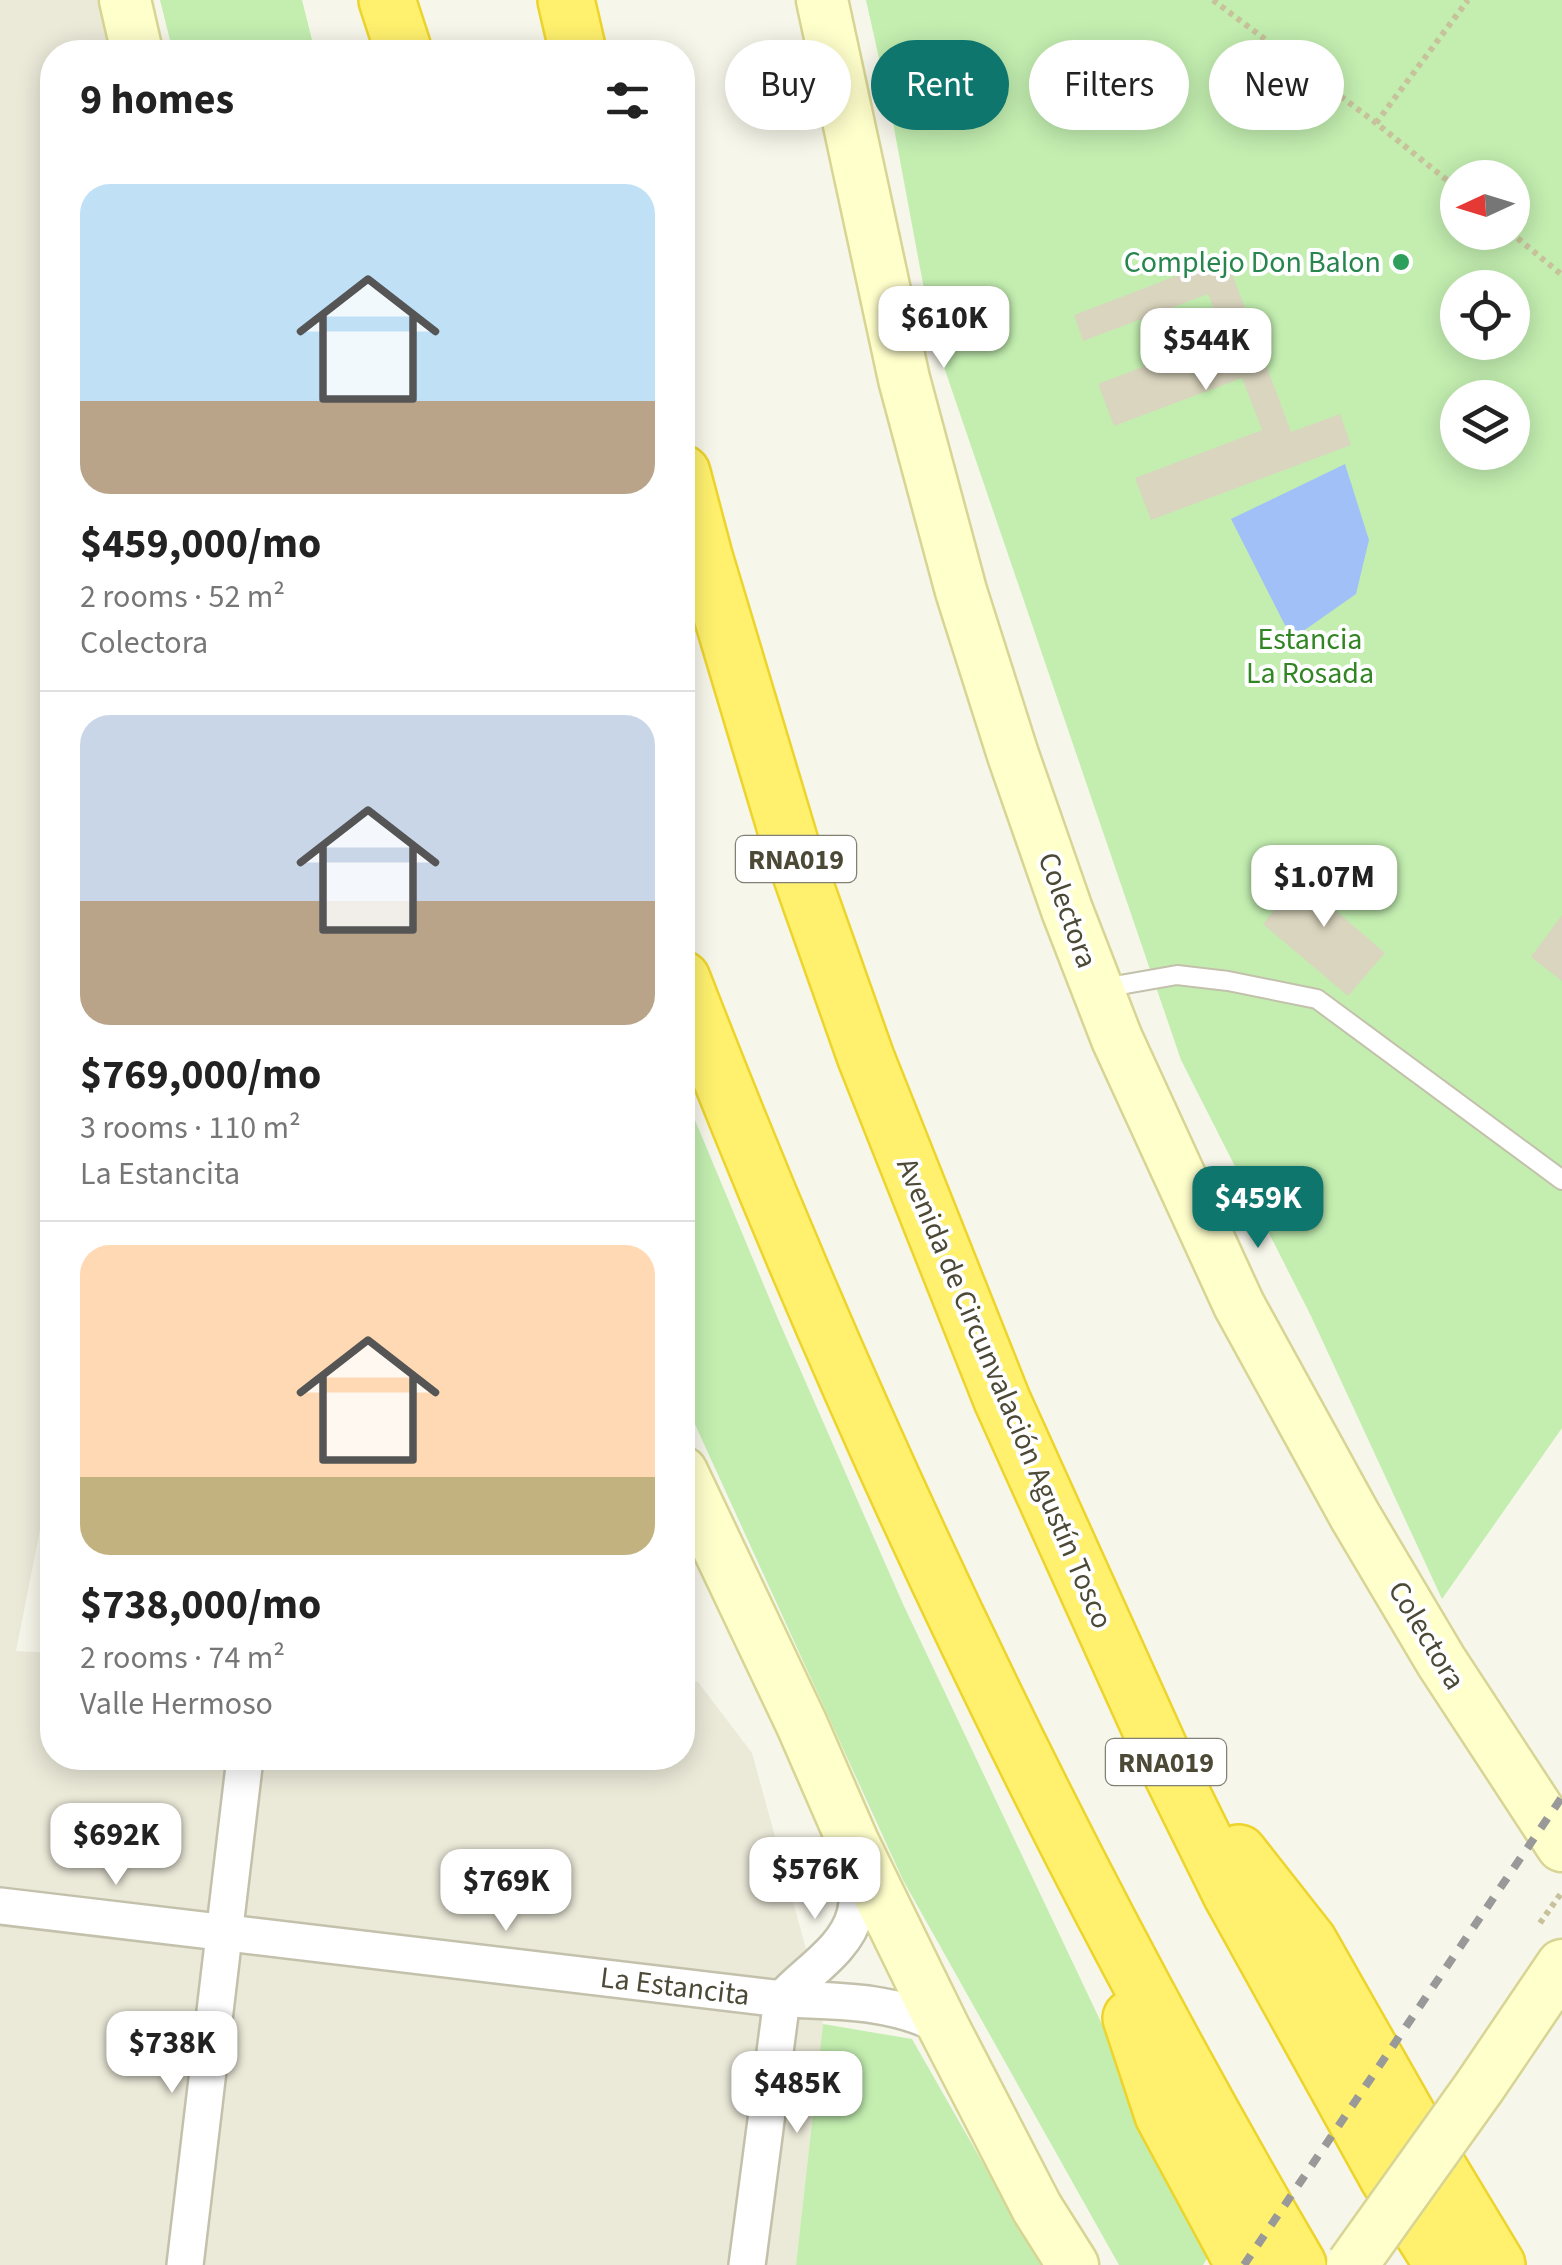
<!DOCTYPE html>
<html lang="en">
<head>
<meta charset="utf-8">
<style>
  body { margin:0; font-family:"Source Sans 3",sans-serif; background:#f6f6f6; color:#222; height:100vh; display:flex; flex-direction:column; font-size:38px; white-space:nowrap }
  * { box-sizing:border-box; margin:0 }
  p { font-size:32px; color:#767676 }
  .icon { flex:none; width:55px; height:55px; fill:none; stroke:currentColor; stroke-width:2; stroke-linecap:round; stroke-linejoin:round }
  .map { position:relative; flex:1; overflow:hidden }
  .details { position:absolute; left:40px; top:40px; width:655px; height:1730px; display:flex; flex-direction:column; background:#fff; border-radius:40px; box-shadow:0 5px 25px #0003 }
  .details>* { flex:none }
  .guide { position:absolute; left:725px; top:40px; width:685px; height:90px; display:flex; gap:20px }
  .needle { width:65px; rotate:266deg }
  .buttons { position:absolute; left:1440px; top:160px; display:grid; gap:20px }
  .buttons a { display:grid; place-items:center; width:90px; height:90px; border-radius:50%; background:#fff; box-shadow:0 5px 25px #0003; font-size:50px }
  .price { position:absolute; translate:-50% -85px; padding:0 22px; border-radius:20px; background:#fff; color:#222; font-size:32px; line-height:65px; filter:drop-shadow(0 2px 5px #0008) }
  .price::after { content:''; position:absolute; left:50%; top:60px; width:30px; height:22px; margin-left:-15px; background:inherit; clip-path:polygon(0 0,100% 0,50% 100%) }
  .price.active { background:#0f766e; color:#fff }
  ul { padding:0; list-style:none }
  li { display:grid; align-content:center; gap:20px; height:530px; padding:0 40px }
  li+li { border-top:2px solid #e0e0e0 }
  li span { display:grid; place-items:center; height:310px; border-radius:30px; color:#555 }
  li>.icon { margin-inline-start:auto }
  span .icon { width:180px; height:180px; fill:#fffc; stroke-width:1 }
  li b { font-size:42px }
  h2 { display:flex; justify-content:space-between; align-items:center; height:120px; padding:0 40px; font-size:42px }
  .pill { padding:0 35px; border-radius:45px; background:#fff; box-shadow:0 5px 25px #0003; font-size:35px; line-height:90px }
  .pill.active { background:#0f766e; color:#fff }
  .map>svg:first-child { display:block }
  .residential { fill:#ebe9d8 }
  .green { fill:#c3eeb0; fill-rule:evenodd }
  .water { fill:#a2c0f8 }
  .building { fill:#dad5be }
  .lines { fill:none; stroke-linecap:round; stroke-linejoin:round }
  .service-casing { stroke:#c3c1ab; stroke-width:22 }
  .minor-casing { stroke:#c3c1ab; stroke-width:40 }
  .secondary-casing { stroke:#d8d594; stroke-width:55 }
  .motorway-casing { stroke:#edd42d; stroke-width:60 }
  .path { stroke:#c7c29b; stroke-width:6; stroke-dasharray:5 5; stroke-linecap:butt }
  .service { stroke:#fff; stroke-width:18 }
  .minor { stroke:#fff; stroke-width:35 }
  .secondary { stroke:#ffc; stroke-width:50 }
  .motorway { stroke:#fff16d; stroke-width:55 }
  .rail { stroke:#999; stroke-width:8; stroke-dasharray:12 12; stroke-linecap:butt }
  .secondary-bridge-casing { stroke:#d8d594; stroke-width:55; stroke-linecap:butt }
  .secondary-bridge { stroke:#ffc; stroke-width:50 }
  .leisure-dot { fill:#2e9e5b; stroke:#fff; stroke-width:4 }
  .labels { text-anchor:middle; stroke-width:8; stroke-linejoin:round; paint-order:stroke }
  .shield { fill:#fff; stroke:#828073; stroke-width:2.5 }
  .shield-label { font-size:28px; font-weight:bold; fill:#4c4937 }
  .leisure-label { font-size:30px; fill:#27864d; stroke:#fff; text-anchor:end }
  .park-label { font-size:30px; fill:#318523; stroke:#fff }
  .street-label { font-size:30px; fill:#4c4937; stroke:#fff }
</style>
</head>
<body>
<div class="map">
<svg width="1562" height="2265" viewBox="0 0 1562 2265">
  <rect width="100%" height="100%" fill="#f6f6ea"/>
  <!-- residential -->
  <path class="residential" d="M0,0h105l10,52h-63v1418l-36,181 36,2v105h630l1,-77 15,1 54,71 54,196 17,75 -27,241h-796z"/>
  <!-- green -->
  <g class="green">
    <path d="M160,0h142l13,52h-142z"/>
    <path d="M866,0h696v1428l-120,171 -131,-283 -130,-256 -249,-728 -41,-220zM1458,178h54v54h-54zM1458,288h54v54h-54zM1458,398h54v54h-54z"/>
    <path d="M682,1089l96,230 125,285 241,509 69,136 -10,16h-84l-216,-385 -220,-482z"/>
    <path d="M823,2024l89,15 129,226h-245z"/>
  </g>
  <!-- water -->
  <path class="water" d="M1345,464l24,76 -13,54 -64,45 -61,-120z"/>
  <!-- building -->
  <g class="building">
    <path d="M1226,257l65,175 49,-18 11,31 -200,75 -16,-42 127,-48 -20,-52 -128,48 -16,-42 126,-48 -16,-42 -125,47 -9,-26z"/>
    <path d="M1315,860l36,31 -16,19 50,43 -37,43 -85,-72z"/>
    <path d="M1562,915v66l-31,-24z"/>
  </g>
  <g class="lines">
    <defs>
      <path id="service" d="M1103,988l74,-13 51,6 89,18 245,181"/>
      <g id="minor">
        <path d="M0,1906l782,93c53,2 115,1 162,29"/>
        <path d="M185,2265l60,-507"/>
        <path d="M747,2265l35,-266c23,-26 64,-49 73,-85 5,-18 2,-37 0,-56"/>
      </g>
      <g id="secondary">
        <path d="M125,0l12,52"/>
        <path d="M822,0l82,379 57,212 52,164 54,155 50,129 122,266 116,211 86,145 121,185"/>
        <path d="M682,1472l120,253 51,117 91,186 93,180 36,57"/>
        <path d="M1480,2086l82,-121"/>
      </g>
      <g id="motorway">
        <path d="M387,0l17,52"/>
        <path d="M566,0l12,52"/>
        <path d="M682,473l22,83 87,290 75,212 136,342 159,352 70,142 156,282 56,89"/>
        <path d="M682,979c172,444 376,875 616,1286"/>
        <path d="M1239,1853l70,89 109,192 79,131"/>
        <path d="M1131,2018l32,97 81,150"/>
      </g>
    </defs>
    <!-- service casing -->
    <use href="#service" class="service-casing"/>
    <!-- minor casing -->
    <use href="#minor" class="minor-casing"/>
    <!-- secondary casing -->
    <use href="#secondary" class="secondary-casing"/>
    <!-- motorway casing -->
    <use href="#motorway" class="motorway-casing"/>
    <!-- path -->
    <g class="path">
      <path d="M1213,0l163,123 82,66"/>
      <path d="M1376,123l92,-123"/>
      <path d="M1510,232l52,43"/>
      <path d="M1540,1923l22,-31"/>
    </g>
    <!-- service -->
    <use href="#service" class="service"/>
    <!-- minor -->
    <use href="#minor" class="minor"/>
    <!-- secondary -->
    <use href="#secondary" class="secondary"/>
    <!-- motorway -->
    <use href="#motorway" class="motorway"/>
    <!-- rail -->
    <path class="rail" d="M1244,2265l318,-468"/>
    <defs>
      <path id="secondary-bridge" d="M1352,2265l128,-179"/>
    </defs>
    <!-- secondary-bridge casing -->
    <use href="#secondary-bridge" class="secondary-bridge-casing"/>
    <!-- secondary-bridge -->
    <use href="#secondary-bridge" class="secondary-bridge"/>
  </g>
  <!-- markers -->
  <circle class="leisure-dot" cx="1401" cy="262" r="10"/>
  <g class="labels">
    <!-- shield labels -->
    <g class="shield">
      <rect x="736" y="836" width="120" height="46" rx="8"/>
      <rect x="1106" y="1739" width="120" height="46" rx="8"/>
    </g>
    <g class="shield-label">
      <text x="796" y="869">RNA019</text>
      <text x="1166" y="1772">RNA019</text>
    </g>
    <!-- leisure labels -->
    <g class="leisure-label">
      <text x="1381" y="272">Complejo Don Balon</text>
    </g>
    <!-- park labels -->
    <g class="park-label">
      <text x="1310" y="649">Estancia<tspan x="1310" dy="34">La Rosada</tspan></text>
    </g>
    <!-- street labels -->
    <g class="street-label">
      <text transform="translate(1068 910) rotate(70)" y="10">Colectora</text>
      <text transform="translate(1005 1393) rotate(67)" y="10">Avenida de Circunvalación Agustín Tosco</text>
      <text transform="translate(1427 1635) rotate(59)" y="10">Colectora</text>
      <text transform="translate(675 1986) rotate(7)" y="10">La Estancita</text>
    </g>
  </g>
</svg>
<div class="buttons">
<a><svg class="needle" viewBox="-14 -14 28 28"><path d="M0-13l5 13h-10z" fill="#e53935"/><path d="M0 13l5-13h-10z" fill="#767676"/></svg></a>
<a><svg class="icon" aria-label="locate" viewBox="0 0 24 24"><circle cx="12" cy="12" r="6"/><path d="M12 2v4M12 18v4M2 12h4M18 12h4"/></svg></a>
<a><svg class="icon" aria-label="layers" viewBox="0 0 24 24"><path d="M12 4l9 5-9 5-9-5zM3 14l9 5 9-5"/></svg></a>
</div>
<b class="price" style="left:944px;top:371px">$610K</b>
<b class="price" style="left:1206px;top:393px">$544K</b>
<b class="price" style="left:1324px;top:930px">$1.07M</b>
<b class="price active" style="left:1258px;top:1251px">$459K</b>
<b class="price" style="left:116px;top:1888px">$692K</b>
<b class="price" style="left:815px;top:1922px">$576K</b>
<b class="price" style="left:506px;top:1934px">$769K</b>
<b class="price" style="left:172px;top:2096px">$738K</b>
<b class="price" style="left:797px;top:2136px">$485K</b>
<div class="guide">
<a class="pill">Buy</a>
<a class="pill active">Rent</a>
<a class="pill">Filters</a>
<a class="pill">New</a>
</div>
<section class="details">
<h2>9 homes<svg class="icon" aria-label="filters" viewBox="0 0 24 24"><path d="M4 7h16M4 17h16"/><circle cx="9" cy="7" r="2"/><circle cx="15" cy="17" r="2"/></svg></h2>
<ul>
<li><span style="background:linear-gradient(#bfe0f5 70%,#b9a48a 0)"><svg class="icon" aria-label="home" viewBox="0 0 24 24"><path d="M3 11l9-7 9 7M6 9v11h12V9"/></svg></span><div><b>$459,000/mo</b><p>2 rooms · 52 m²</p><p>Colectora</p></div></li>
<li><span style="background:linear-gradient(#c9d6e8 60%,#b9a48a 0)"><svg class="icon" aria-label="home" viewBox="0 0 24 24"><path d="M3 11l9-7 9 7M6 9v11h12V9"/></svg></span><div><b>$769,000/mo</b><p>3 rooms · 110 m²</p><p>La Estancita</p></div></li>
<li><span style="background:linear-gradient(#ffd9b3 75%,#c2b280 0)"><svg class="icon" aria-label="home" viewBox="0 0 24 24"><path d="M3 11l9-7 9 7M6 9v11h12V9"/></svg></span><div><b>$738,000/mo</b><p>2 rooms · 74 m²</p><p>Valle Hermoso</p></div></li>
</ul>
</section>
</div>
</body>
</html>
